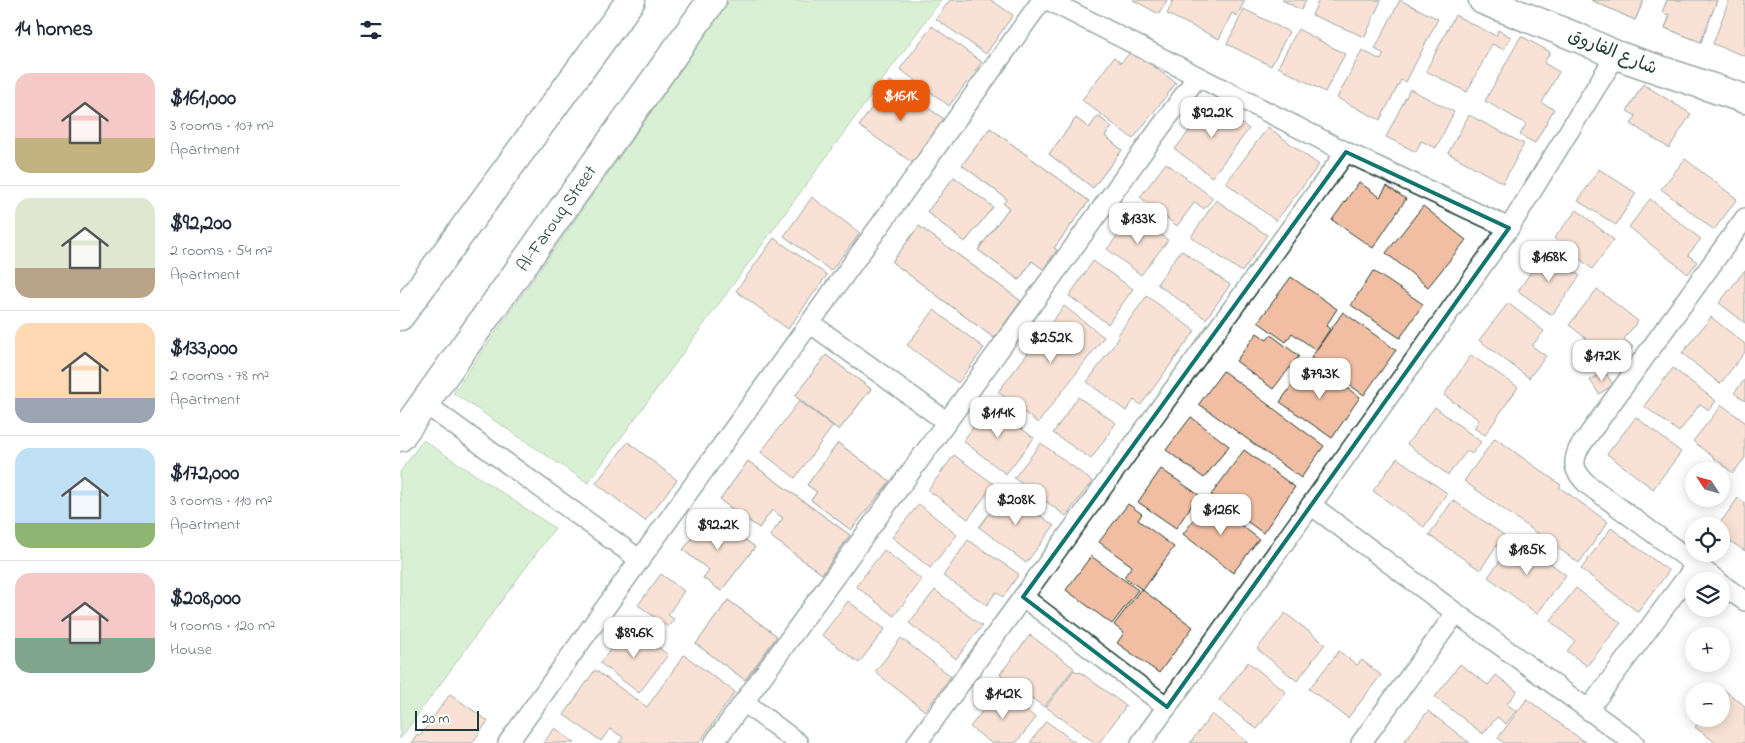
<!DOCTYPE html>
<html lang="en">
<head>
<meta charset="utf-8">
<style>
  body { margin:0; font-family:"Indie Flower","Playpen Sans Arabic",sans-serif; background:#f2f2f3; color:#1f2937; height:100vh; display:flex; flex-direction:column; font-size:19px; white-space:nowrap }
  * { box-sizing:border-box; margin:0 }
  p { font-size:16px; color:#747a83 }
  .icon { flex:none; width:28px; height:28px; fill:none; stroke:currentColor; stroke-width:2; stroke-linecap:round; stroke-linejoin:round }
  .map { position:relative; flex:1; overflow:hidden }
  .sheet { display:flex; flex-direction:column; background:#fff; width:400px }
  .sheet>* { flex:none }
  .needle { width:32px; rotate:306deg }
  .fabs { position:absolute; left:1285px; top:462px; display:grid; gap:10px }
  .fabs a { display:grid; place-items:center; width:45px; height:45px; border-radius:50%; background:#fff; box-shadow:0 2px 12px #0003; font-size:25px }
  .scale { position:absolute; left:15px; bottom:12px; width:64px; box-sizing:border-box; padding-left:5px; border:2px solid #1f3d34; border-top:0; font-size:14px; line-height:18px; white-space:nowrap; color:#1f3d34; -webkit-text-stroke:4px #fff; paint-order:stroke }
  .price { position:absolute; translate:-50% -42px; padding:0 11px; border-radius:10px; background:#fff; color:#222; font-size:16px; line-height:32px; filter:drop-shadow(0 1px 2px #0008) }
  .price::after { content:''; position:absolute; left:50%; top:30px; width:15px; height:11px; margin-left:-8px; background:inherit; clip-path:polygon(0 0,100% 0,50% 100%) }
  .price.active { background:#ea580c; color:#fff }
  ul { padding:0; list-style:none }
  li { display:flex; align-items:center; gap:15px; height:125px; padding:0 15px }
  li+li { border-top:1px solid #e0e1e3 }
  li span { display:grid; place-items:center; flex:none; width:140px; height:100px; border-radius:15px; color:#555 }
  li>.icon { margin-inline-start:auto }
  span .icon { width:60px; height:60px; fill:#fffc; stroke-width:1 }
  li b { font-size:21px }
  h2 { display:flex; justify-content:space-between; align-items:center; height:60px; padding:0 15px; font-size:21px }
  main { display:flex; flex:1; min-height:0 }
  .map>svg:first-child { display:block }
  .green { fill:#abde9f; stroke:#658e6a }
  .building { fill:#f2bea3; stroke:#1f3d34 }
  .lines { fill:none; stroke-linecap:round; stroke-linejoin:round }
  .minor-casing { stroke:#1f3d34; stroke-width:22 }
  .secondary-casing { stroke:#1f3d34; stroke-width:31 }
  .primary-casing { stroke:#1f3d34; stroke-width:31 }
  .minor { stroke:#fff; stroke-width:19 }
  .secondary { stroke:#fff; stroke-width:28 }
  .primary { stroke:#fff; stroke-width:28 }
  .marked { fill:none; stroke:#0f766e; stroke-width:4; stroke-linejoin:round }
  .labels { text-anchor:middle; stroke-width:4; stroke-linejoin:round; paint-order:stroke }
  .street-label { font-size:18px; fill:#1f3d34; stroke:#fff }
</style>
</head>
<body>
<main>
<section class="sheet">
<h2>14 homes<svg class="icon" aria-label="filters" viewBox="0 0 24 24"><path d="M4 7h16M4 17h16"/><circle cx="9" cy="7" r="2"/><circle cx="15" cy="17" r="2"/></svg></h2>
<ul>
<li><span style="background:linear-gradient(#f6c9c9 65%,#c2b280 0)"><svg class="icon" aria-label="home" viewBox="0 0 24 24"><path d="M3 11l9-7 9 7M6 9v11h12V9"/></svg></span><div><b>$161,000</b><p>3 rooms · 107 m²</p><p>Apartment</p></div></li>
<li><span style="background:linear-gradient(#dfe7d0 70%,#b9a48a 0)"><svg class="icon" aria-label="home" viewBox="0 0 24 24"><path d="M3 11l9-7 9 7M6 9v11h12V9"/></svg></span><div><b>$92,200</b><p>2 rooms · 54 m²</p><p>Apartment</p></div></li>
<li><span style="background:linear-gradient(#ffd9b3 75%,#9aa5b1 0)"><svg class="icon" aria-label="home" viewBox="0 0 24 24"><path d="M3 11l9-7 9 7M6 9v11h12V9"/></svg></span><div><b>$133,000</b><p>2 rooms · 78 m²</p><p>Apartment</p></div></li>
<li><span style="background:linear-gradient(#bfe0f5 75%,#8fb573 0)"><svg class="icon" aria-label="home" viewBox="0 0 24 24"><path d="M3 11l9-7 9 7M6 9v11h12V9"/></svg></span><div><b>$172,000</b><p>3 rooms · 110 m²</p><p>Apartment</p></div></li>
<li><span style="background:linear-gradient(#f6c9c9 65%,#7fa58c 0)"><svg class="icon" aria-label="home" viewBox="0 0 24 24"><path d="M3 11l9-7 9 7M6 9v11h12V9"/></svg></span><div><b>$208,000</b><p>4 rooms · 120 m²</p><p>House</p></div></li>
</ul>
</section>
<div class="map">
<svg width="1345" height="743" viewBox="0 0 1345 743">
  <rect width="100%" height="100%" fill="#fff"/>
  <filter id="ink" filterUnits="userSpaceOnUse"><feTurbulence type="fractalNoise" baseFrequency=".02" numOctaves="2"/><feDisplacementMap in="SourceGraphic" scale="10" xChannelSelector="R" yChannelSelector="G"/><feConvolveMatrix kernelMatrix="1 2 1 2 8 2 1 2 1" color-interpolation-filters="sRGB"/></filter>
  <g filter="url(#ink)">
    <!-- green -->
    <g class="green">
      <path d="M330,0h211l-353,483 -135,-90z"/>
      <path d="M23,440l132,88 -155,211v-267z"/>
    </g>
    <!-- building -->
    <g class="building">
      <path d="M550,0h41l22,15 -27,39 -50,-35z"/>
      <path d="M733,0h34l-8,14z"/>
      <path d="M773,0h72l-8,16 -5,-3 -13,26 -52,-25z"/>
      <path d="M882,0h24l-5,10z"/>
      <path d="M919,0h62l-16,37 -53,-22z"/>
      <path d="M1000,0l38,19 -32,63 -5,-2 -21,40 -43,-22 25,-48 19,10 3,-6 -9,-5z"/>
      <path d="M1191,0h53l-9,20z"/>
      <path d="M1191,0h53l-9,20z"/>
      <path d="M1267,0h50l-16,42 -36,-14 5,-13 -8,-2z"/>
      <path d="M1267,0h50l-16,42 -36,-14 5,-13 -8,-2z"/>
      <path d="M1329,0h16v56l-32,-12z"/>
      <path d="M844,9l45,23 -18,34 -44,-22z"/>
      <path d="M1055,15l41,21 2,-6 13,7 -7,13 -12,-6 -25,48 -41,-21z"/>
      <path d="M532,26l50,36 -33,44 -49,-37z"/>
      <path d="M898,29l47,25 -20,38 -47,-25z"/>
      <path d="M1121,36l29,16 -6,11 15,9 -17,31 12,6 -19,34 -15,-8 6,-11 -41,-23z"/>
      <path d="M732,50l44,33 -43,56 -51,-39 32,-43 7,6z"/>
      <path d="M490,81l54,38 -31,44 -54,-37z"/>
      <path d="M1243,84l48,30 -22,34 -38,-24 5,-8 -9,-5z"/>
      <path d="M1010,89l44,23 -18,36 -15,-7 -5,11 -30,-15z"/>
      <path d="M813,101l36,28 -37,48 -37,-28z"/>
      <path d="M1069,115l55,29 -21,39 -55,-30z"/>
      <path d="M698,116l14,11 -7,9 17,14 -29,38 -44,-34 27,-36 13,10z"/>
      <path d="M698,116l14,11 -7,9 17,14 -29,38 -44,-34 27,-36 13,10z"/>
      <path d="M868,127l51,38 -43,56 -50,-38z"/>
      <path d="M590,128l99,73 -35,47 3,2 -14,19 -11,-8 -13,19 -41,-30 31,-42 -6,-5 4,-4 -45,-34z"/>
      <path d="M590,128l99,73 -35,47 3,2 -14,19 -11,-8 -13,19 -41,-30 31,-42 -6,-5 4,-4 -45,-34z"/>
      <path d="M1285,159l52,40 -23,31 -53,-41z"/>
      <path d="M766,163l47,35 -9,11 -9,-7 -18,24 -37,-29z"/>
      <path d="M1199,169l37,24 -20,32 -38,-24z"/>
      <path d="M554,177l39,30 -28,35 -38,-30z"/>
      <path d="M554,177l39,30 -28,35 -38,-30z"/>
      <path d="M959,182l21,15 7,-11 19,13 -33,49 -41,-28z"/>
      <path d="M412,197l48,36 -29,38 -47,-35z"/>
      <path d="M1250,199l51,40 -13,16 9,7 -9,12 -59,-47z"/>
      <path d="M816,200l51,35 -25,37 -51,-35z"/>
      <path d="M1023,206l43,34 -38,47 -42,-34z"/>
      <path d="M1177,210l37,30 -22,29 -38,-31z"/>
      <path d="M734,215l34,25 -27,35 -34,-26z"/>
      <path d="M519,226l102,75 -27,37 -102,-76z"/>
      <path d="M519,226l102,75 -27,37 -102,-76z"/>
      <path d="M374,238l53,37 -39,54 -52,-38z"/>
      <path d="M781,250l49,35 -24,34 -49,-35z"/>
      <path d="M1145,251l35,25 -28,39 -34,-24z"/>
      <path d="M693,261l40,28 -25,35 -39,-28z"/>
      <path d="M1345,270v53l-26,-20z"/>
      <path d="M973,271l50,33 -23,34 -49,-33z"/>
      <path d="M891,277l46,32 -11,17 4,3 -14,21 -24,-17 -6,9 -28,-20z"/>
      <path d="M1197,289l41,32 -14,18 9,8 -14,17 -50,-39z"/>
      <path d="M747,296l48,35 -54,74 -7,-5 -8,11 -39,-29 32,-44 -2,-2z"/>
      <path d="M1108,303l36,28 -12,15 14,10 -17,22 -50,-38z"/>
      <path d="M664,306l40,31 -66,86 -40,-31z"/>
      <path d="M534,310l50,38 -26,35 -51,-38z"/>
      <path d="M943,312l53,38 -32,45 -53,-37z"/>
      <path d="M1311,317l34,27v8l-25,32 -38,-31z"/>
      <path d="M857,333l10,7 4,-5 28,21 -26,33 -37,-28z"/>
      <path d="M426,355l45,34 -32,41 -44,-34z"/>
      <path d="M426,355l45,34 -32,41 -44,-34z"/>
      <path d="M1071,355l47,32 -33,48 -11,-7 5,-8 -35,-25z"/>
      <path d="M908,362l52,35 -28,41 -52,-36z"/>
      <path d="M1273,368l43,33 -7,9 -9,-6 -21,28 -35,-26z"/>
      <path d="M823,371l101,75 -23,32 -102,-74z"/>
      <path d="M1205,371l8,14 -14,9 -9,-14z"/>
      <path d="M1345,379v22l-11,-8z"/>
      <path d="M678,397l38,26 -25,36 -38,-26z"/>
      <path d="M399,401l34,25 -38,52 -34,-26z"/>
      <path d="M590,405l44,33 -28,36 -43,-33z"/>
      <path d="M1322,405l23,17v36l-12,15 -40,-32z"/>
      <path d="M1035,407l46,35 -9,12 -5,-3 -19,24 -41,-31z"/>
      <path d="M791,417l38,29 -25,32 -38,-28z"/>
      <path d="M1236,417l45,35 -28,37 -46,-35z"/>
      <path d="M1095,438l66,47 -2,2 49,35 -29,41 -115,-82z"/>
      <path d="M228,442l49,38 -32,41 -49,-38z"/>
      <path d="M438,443l52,38 -39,49 -40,-30 6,-8 -10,-7z"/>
      <path d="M438,443l52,38 -39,49 -40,-30 6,-8 -10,-7z"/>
      <path d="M641,443l51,38 -26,35 -52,-38z"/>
      <path d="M844,450l51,37 -32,46 -52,-38z"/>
      <path d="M554,455l40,29 -26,35 -40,-29z"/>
      <path d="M997,458l50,35 -23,34 -51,-36z"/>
      <path d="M348,461l102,74 -28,39 -52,-38 13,-18 -11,-8 -13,18 -39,-28z"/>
      <path d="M348,461l102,74 -28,39 -52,-38 13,-18 -11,-8 -13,18 -39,-28z"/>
      <path d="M761,469l38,26 -23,33 -38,-26z"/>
      <path d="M607,490l47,36 -28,37 -47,-36z"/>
      <path d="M1338,498l7,4v49l-24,-16v-9h-3z"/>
      <path d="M809,500l50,39 -26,34 -50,-39z"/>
      <path d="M1053,500l51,35 -24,35 -51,-35z"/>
      <path d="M519,504l38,31 -27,33 -38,-31z"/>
      <path d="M728,504l14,10 -4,6 36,27 -31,43 -19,-13 8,-11 -33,-24z"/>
      <path d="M310,514l45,33 -34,44 -18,-13 6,-8 -26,-20z"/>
      <path d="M310,514l45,33 -34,44 -18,-13 6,-8 -26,-20z"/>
      <path d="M1211,528l58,43 -31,41 -57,-43z"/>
      <path d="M1117,538l49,37 -29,39 -49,-37z"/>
      <path d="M568,540l51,34 -16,23 -7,-5 -9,13 -44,-29z"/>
      <path d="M484,550l38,30 -28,36 -38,-30z"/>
      <path d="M691,556l47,34 -26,34 -46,-34z"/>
      <path d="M261,574l23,17 -16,24 6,4 -6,8 -30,-22z"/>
      <path d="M1176,588l45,35 -34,43 -20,-15 8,-10 -25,-20z"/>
      <path d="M741,589l52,38 -34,46 -42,-30 7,-10 -10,-8z"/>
      <path d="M535,590l47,36 -26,33 -47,-36z"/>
      <path d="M328,600l49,36 -32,44 -49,-36z"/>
      <path d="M328,600l49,36 -32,44 -49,-36z"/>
      <path d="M448,601l37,28 -26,34 -37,-28z"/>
      <path d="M885,613l40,31 -28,37 -40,-32z"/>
      <path d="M230,625l38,30 -29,38 -39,-30z"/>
      <path d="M630,635l44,33 -30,39 -44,-33z"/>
      <path d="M501,638l50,38 -26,35 -50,-39z"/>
      <path d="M939,651l18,14 5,-5 19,15 -33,43 -39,-29z"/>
      <path d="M284,655l51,37 -36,51h-80l4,-6 -13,-8 -9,12 -37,-26 31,-45 52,37z"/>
      <path d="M848,662l38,30 -29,37 -38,-29z"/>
      <path d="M1060,664l28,21 8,-10 21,16 -10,13 9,7 -10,13 -9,-7 -14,17 -48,-37z"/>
      <path d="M674,670l5,3 1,-1 46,34 -27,37h-4l-49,-36z"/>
      <path d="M599,689l37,29 -20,25h-25l-21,-16z"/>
      <path d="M1323,689l22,17v37h-29l-21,-16 6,-8h20v-28z"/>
      <path d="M50,694l38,27 -16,22h-61l6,-9 3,2z"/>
      <path d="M1127,699l59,44h-82l-6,-5z"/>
      <path d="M1028,711l42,32h-67z"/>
      <path d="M812,714l37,29h-59z"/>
      <path d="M646,721l30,22h-46z"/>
      <path d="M155,728l20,15h-32z"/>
    </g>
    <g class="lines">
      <defs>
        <g id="minor">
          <path d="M648,0l298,152 163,76"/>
          <path d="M410,323l137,99"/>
          <path d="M24,403l216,157"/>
          <path d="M911,505l145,108 178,130"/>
          <path d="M1318,581l-131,-97c-12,-12 -16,-20 -8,-36l166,-230"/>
          <path d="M1321,584l24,17"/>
          <path d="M623,597l144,110"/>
          <path d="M344,702l54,41"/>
          <path d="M1188,710l108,-145"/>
          <path d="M108,743l534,-743"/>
          <path d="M314,743l483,-666"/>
          <path d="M517,743l429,-591"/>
          <path d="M741,743l368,-515 107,-173"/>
          <path d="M961,743l95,-130"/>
        </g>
        <path id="secondary" d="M1083,0l98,39 35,16 129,44"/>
        <g id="primary">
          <path d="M0,316l231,-316"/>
          <path d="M0,437l312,-437"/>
        </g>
      </defs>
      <!-- minor casing -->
      <use href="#minor" class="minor-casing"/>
      <!-- secondary casing -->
      <use href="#secondary" class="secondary-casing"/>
      <!-- primary casing -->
      <use href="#primary" class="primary-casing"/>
      <!-- minor -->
      <use href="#minor" class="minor"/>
      <!-- secondary -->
      <use href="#secondary" class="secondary"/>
      <!-- primary -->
      <use href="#primary" class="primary"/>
    </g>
  </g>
  <!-- marked area -->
  <path d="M0 0H1345V743H0ZM946,152l163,76 -342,479 -144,-110z" fill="#fff" fill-opacity=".55" fill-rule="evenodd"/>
  <path class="marked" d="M946,152l163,76 -342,479 -144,-110z"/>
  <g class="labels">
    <!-- street labels -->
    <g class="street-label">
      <text transform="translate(1213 51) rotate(22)" y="6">شارع الفاروق</text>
      <text transform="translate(156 218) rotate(-55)" y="6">Al-Farouq Street</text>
    </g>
  </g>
</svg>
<div class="fabs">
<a><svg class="needle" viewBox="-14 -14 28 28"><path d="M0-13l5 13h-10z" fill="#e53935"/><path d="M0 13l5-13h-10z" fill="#747a83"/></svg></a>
<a><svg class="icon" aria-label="locate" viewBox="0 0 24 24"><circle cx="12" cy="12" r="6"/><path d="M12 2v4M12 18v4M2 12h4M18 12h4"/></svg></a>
<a><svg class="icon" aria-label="layers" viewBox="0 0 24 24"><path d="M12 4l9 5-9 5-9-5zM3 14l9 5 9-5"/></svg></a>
<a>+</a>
<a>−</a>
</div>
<div class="scale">20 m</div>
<b class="price active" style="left:501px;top:122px">$161K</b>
<b class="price" style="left:812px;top:139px">$92.2K</b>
<b class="price" style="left:738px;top:245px">$133K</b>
<b class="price" style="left:1149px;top:283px">$168K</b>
<b class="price" style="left:651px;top:364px">$252K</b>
<b class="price" style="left:1202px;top:382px">$172K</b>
<b class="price" style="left:920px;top:400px">$79.3K</b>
<b class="price" style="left:598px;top:439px">$114K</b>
<b class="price" style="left:616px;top:526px">$208K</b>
<b class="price" style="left:821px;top:536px">$126K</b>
<b class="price" style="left:318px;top:551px">$92.2K</b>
<b class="price" style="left:1127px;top:576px">$185K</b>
<b class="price" style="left:234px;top:659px">$89.6K</b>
<b class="price" style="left:603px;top:720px">$142K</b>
</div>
</main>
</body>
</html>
